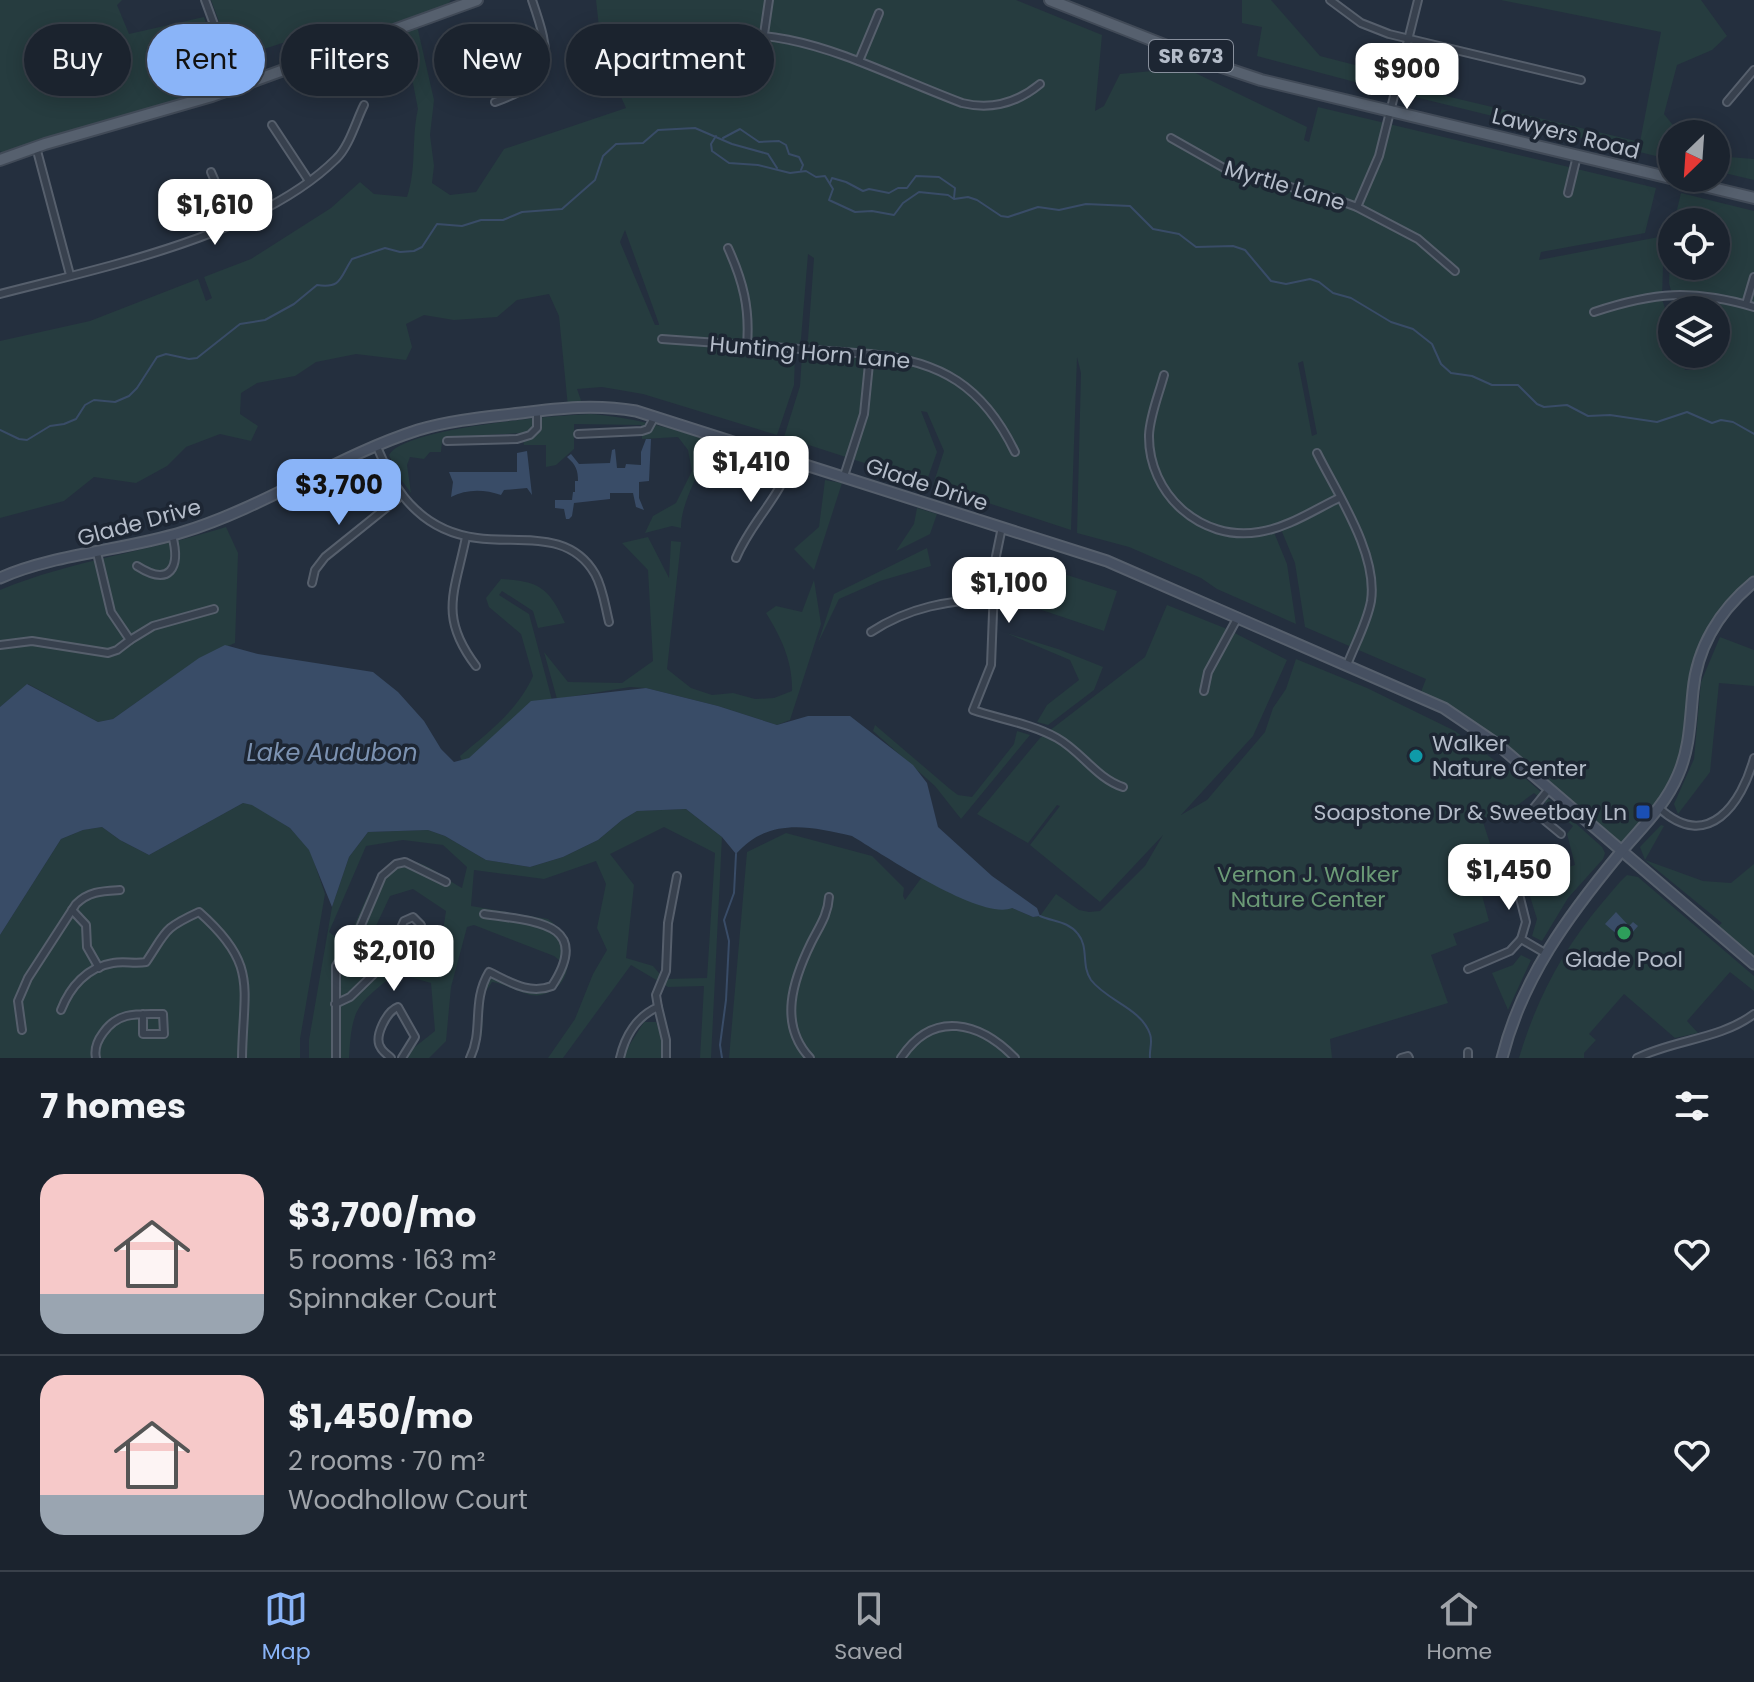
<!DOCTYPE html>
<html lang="en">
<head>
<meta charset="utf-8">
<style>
  body { margin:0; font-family:Poppins,sans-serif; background:#282f3a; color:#f1f3f6; height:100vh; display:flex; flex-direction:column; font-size:30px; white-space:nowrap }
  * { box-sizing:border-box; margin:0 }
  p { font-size:26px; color:#a0a4aa }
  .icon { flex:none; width:44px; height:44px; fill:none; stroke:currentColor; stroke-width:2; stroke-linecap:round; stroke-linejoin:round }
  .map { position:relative; height:1058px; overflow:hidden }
  .details { display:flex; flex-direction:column; background:#1b232e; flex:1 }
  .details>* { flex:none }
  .guide { position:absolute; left:24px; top:24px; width:800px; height:72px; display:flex; gap:16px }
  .needle { width:52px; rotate:205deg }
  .tools { position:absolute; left:1658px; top:120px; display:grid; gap:16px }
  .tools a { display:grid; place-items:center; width:72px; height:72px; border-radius:50%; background:#1b232e; box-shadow:0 4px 20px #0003,0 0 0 2px #39404a; font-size:40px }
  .price { position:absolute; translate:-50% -68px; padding:0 18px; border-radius:16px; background:#fff; color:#222; font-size:26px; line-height:52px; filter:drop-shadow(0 2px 4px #0008) }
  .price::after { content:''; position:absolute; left:50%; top:48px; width:24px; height:18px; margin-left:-12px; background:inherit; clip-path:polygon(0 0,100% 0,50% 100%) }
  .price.active { background:#8ab4f8; color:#111 }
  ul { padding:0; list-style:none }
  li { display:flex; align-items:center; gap:24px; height:200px; padding:0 40px }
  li+li { border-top:2px solid #39404a }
  li span { display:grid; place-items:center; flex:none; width:224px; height:160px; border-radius:24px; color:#555 }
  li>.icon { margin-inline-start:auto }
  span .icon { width:96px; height:96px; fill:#fffc; stroke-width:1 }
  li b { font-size:34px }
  h2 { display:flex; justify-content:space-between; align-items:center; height:96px; padding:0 40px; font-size:34px }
  .tag { padding:0 28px; border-radius:36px; background:#1b232e; box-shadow:0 4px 20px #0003,0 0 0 2px #39404a; font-size:28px; line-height:72px }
  .tag.active { background:#8ab4f8; color:#111 }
  .tabs { display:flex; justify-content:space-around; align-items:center; height:112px; border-top:2px solid #39404a; background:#1b232e; font-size:22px; color:#a0a4aa }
  .tabs a { display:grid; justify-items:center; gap:4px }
  .tabs .active { color:#8ab4f8 }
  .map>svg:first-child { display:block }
  .green { fill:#263c3f; fill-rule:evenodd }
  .water { fill:#394c67 }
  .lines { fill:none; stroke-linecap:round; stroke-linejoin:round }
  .stream { stroke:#394c67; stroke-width:2 }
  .street-casing { stroke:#565f6c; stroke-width:10 }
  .secondary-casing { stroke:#565f6c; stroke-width:13 }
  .primary-casing { stroke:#414a57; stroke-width:14 }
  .street { stroke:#38414e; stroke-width:6 }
  .secondary { stroke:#465061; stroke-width:9 }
  .primary { stroke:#56606e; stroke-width:10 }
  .culture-dot { fill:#0f9aa8; stroke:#1d2633; stroke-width:3 }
  .transit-dot { fill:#1a4fb4; stroke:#1d2633; stroke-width:3 }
  .leisure-dot { fill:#2e9e5b; stroke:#1d2633; stroke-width:3 }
  .labels { text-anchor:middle; stroke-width:7; stroke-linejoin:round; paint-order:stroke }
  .shield { fill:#1d2633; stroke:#878f9c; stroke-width:2 }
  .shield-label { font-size:20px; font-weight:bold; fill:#b4bcc9 }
  .street-label { font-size:22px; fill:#b4bcc9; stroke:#1d2633 }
  .poi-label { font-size:22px; fill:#b4bcc9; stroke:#1d2633; text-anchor:start }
  .park-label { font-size:22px; fill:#6b9a76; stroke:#1d2633 }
  .water-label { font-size:24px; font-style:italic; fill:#7c92b1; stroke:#1d2633 }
</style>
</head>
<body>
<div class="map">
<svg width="1754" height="1058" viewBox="0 0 1754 1058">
  <rect width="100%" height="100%" fill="#242f3e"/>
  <!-- green -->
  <g class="green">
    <path d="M0,0h122l-5,5 12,29 75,-17 14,41 -3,30 -212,65 -3,-2z"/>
    <path d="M211,0h240l-4,5 -94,34 -12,-15 -108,35z"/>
    <path d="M596,0h420l86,35 -7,76 9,-5 16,-32 65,-6 122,59 -3,13 5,2 9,-35 338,81 -11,45 -104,19 -2,8 125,-24 -2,63 10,31v24h8l5,16h10l-5,-16h26v-44h-40l-7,-27 2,-46 1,-4v33h44v-44h-42l7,-29 73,18v371l-7,6 -45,63 -24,125 -56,75 -125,-107 -78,-47 7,-18 -121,-52 -10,-64 -15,-36 -7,3 14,34 9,60 -79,-35 -16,-11 -72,-31 -52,-14 4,-160 -4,-16 -6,173 -138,-45 11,-34 -17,-39 -6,-1 16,41 -11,31 -142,-46 16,-51 2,-31 6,-16 6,-81 -6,-4 -7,85 -6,15 -1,31 -17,50 -134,-41 -41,-7 -25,2 6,17 -15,1 -9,-91 -10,-22 -32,6 -20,17 -43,3 -30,-5 -18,9 6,23 -6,13 -50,-6 -40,8 -21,14 -38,7 -16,10 -1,21 18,12 -7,15 -31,-7 -34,13 -19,19 -31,17 -42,-6 -30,24 -64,17v-177l90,-20 108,-42 8,22 6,-3 -8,-21 47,-18 80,-51 29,-26 14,12 33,3c10,-29 4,-59 11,-88l-16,-82 14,-5 2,8 16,70 -4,35 4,31 -2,17 18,12 26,-3 28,-43 122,-41 -24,-54zM625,230l34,94v1h-4l-35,-83zM1303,361l14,73 -5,2 -14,-73z"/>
    <path d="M1242,0h29l49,56 70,18 -5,16 -128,-34 5,-29 -20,-4z"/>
    <path d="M1501,0h200l26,36 -15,14 -35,15 -13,49 16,20h-8v26l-269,-66 5,-7 232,55 21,-110z"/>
    <path d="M1716,156l38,3v21l-38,-9z"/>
    <path d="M592,414c66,6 126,29 188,51l1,7 -75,-24c-6,29 -25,52 -25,80l-9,-2 -27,7 8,-17 23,-13 16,-32 -4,-21 -10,-13 -36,2 -1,-14 -67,-1v25l-18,16 -10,2v-22h-22l-2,-12 -73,4 -2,4h-5l-1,11h-11l-6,7 -14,-2 -3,8 4,28 -12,-16 -10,-22c14,-27 169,-40 203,-41z"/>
    <path d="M825,480l17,3 -28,87 -20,-21 25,-22z"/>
    <path d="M917,508l20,6 -7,20 -34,17 18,-27z"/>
    <path d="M226,527l12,26 -3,90 -35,15 -87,61 -15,3 -70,-38 -28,23v-117c72,-30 151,-39 226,-63z"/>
    <path d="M648,537l21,41 2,-37 10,1 -14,127 24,19 21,7 21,-2 22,6 19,-1 18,-7c1,-29 -11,-54 -26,-78l10,-7 26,6 12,-32 7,44 -31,96 -13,5 -59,-19 -72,-18 -16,-1 -73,12 -13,-47 24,30 54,1 31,-22 -5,-91 -26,-27z"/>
    <path d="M927,548l4,18 -51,15 -41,18 -21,44 16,-49z"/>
    <path d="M1039,566l78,25 -13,40 -77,-26z"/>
    <path d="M501,579c39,2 48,9 64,44l-27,5 -5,-17 -31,-20 -3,4 30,19 23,86 -88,68 -4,-12c28,-23 58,-46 73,-80l-12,-42 -32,-27 -3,-9z"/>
    <path d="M1167,605l60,24 60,31 -34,76 -72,79 26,-15 58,-68 8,-24 13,-19 10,-30 71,29 88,43 54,40 4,-4 89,80 3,6 -2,6 -35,39 -26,43 -10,-5 5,-17 -12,-39 50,-15 -8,-31 6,-8 -39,-33 -19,14 -33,12 15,46 -21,8 13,48 -36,13 4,11 -26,10 17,48 -118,36 2,19h-603l18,-206 39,-19 86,23 32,32 -1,8 2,4 17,-23 22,13 68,18 21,9 7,-1 16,-22 23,16 10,2 11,-1 45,-45 18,-31 -63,67 -70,-57 30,-39 -3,-1 -29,38 -51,-29 63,-76 105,-81z"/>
    <path d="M1006,633l52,16 45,18 -9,23 -46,35 -11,-3 10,-17 32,-25 -9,-20z"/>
    <path d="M1720,637l34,13v36l-35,-3 -9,89 -32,42 -4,-10 20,-45 7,-77z"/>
    <path d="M875,725l75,64 8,6 14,2 42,-53 3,-13 13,4 -69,84 -26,-33 -62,-55z"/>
    <path d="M243,803l9,1 38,24 20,22 15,44 -25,145v19h-300v-123l61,-96 22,-9 19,-3 18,13 29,15z"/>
    <path d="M686,809l36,28 -11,221h-11l4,-72 -36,1 -37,-22 -68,93h-15l27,-39 18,-45 14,-24 -10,-22 9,-44 -10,-23 -52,18 -70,-9 -3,36 77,13c26,17 30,69 -7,76 -15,3 -33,-11 -49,-13l-8,12 -2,40 -7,24h-5l7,-13 2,-52 10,-21 41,18 22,-4 12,-22 -10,-8 -80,-31 -7,2 -16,60 -5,54 -17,17h-28l34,-27 -4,-48 -35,-10c-39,32 -44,33 -47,85h-40v-18l23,-133 17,-50 19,-25 60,-2 17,6 41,24 44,7 33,-10 35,-17 24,-20 15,-9zM664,827l51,26 -8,125 -43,1 -11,-13 -27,-8 8,-73 -24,-31zM403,840l40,5 24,22 -5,21c-14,-7 -28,-20 -43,-25 -46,-19 -53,54 -76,80l-14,-11 37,-86zM413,889l33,22 -5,33 -18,33 -34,-17 -20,-19 21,-45z"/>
    <path d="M1661,825l3,1 -19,34 58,21 28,2 23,-19v99l-41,-33 9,-7 -77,-63 -5,-13z"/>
    <path d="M1627,875l11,2 116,99v15l-24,-19 -43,49 11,12 -23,5 -51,-44 -35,40 7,6 -12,13v5h-65c17,-58 44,-109 83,-155 8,-9 16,-20 25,-28z"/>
    <path d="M1521,955l10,5 -23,50 -16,-37 21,-8z"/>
    <path d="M644,1022h12l7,20 -1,16h-37v-6z"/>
  </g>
  <!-- water -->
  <g class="water">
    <path d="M646,439h5l-2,42 -10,1v16l5,12 -8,-3 -3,-14h-23v6l-36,4 -2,13 -3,3h-3l-2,-10 -9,-1v-8h17l1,-8h2v-11h3c0,-11 -2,-16 -11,-24l4,-3 8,10 31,-1 2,-13 3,-1 2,19h8l1,-4 15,1v-13z"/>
    <path d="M527,451l5,44 -5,-7 -23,2 -3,5c-17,-6 -35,-6 -50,2l2,-15 -4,-10h68v-19z"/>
    <path d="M225,645l33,9 115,18 25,20 26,29 17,28 13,13 15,-4 62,-57 115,-13 72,18 59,19 31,-9h42l63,49 14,18 11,44 54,49 45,32 3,8 -7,1 -21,-9c-31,13 -130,-54 -160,-72 -45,-11 -84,-18 -116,18l-14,-17 -36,-28 -49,2 -15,9 -24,20 -35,17 -33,10 -44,-7 -41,-24 -17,-6 -60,2 -19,25 -17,50 -23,-57 -19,-22 -38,-23 -9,-2 -94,52 -29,-15 -18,-13 -19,3 -22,9 -61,96v-228l27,-23 71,38 15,-3 86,-61z"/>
    <path d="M1616,912l13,14 4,-4 5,4 -13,15 -20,-17z"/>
  </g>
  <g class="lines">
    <!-- stream -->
    <g class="stream">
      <path d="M716,136l-5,8 1,7 17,12 29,2 32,8 16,-2 10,6 9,-1 8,13 -4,11 26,12 17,-1 22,4 9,-12 16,-11 29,3 6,4 14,-2 9,3 24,16 7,1 30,-10 21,3 27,-6 44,2 23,23 26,5 17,13 37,-1 12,4 26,31 15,3 24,-5 9,3 14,11 18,5 40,24 22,7 19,15 9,20 10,9 21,3 20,9h26l19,19 7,3 23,-2 21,11 22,-1 47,7 30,-10 25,11 9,-3 12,2 21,12"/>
      <path d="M723,138l17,-9 19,13 20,-1 7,4 3,9 10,3 4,8 -2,5"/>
      <path d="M830,183l2,-5 14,4 17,9 6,-2 20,4 9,-5h9l9,-12 23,1 16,11 -1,10"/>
      <path d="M0,430l19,9 8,1 23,-14 14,-2 12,-5 9,-14 9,-5 21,2 14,-6 8,-8 20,-31 9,-3 23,5 8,-1 43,-34 25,-4 29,-16 23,-19c25,4 23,-8 35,-26l33,-11 15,4 14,-1 8,-4 15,-23 25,2 19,-6h22l19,-8 40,-3 33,-29 8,-24 13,-12 27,-1 15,-13 37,-2 37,16 36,10 9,14"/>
      <path d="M1040,916c14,6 28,5 38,18 11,13 3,32 13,46 16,21 50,28 59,54 3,8 -1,16 0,24"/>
      <path d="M722,1058l-2,-13 6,-45 3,-59 -5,-21 10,-27 2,-39"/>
    </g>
    <defs>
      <g id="street">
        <path d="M205,0l32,87"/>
        <path d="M1330,0l31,23 28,11 192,46"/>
        <path d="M764,34l5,-34"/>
        <path d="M657,44c124,-31 194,17 305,59 29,7 55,0 78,-19"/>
        <path d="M859,61l20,-48"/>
        <path d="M495,102c62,-22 56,-47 37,-102"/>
        <path d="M1727,102l27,-32"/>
        <path d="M272,125l37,56"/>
        <path d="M1171,138l60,34 99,25 27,10 61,32 37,32"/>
        <path d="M36,147l34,128"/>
        <path d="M211,172l22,51"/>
        <path d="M1568,193l9,-37"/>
        <path d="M1357,207l22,-51 39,-156"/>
        <path d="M728,248c15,33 22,60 19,97"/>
        <path d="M0,294c104,-27 258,-58 336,-135 13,-12 20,-38 28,-54"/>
        <path d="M1746,304l8,-27"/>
        <path d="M1594,312c60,-20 98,-23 160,-5"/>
        <path d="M662,339l208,15c71,7 113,32 145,98"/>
        <path d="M1164,375c-5,19 -14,40 -15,60 -1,59 52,107 110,97 28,-4 55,-22 80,-34"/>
        <path d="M578,434l64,-3 6,-2 7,-13"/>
        <path d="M447,441l70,-2 13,-4 7,-7v-17"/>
        <path d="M377,447c10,23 20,46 39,63 17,16 38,25 61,28 42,6 92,-9 118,36 8,14 10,32 14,48"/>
        <path d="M1317,453c21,42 61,101 54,148 -4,22 -16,43 -24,64"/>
        <path d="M844,476l20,-62 6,-60"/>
        <path d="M1002,527l-7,34 -4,104 -18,45c27,9 59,14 84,28 25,14 39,40 66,49"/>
        <path d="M466,537c-11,55 -28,79 10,129"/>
        <path d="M736,558c16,-38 43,-58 56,-99"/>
        <path d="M137,566c33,21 44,2 35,-31"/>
        <path d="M312,583l3,-13 10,-13 77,-62"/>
        <path d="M871,632c38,-25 78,-32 123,-33"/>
        <path d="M130,640l23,-14 61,-17"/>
        <path d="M0,645l32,-4 76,12 9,-3 13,-10 -19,-28 -14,-59"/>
        <path d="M1204,691l4,-19 30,-55"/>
        <path d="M1549,789l-17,21 29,24"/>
        <path d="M1659,808c49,45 83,-5 95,-50"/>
        <path d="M1517,886l9,36 -5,17"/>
        <path d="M72,910l14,15 1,22 12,21"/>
        <path d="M1468,969l42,-18 11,-12 24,14"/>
        <path d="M335,1004l15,-7 36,-35 17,-4 13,-19 5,-14 -8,-8 -9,4 -18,41"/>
        <path d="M658,1007l8,33v18"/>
        <path d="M61,1010c9,-23 26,-43 52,-47 11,-2 22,1 33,-1 21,-31 16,-33 53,-50 60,53 44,75 43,146"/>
        <path d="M22,1030l-4,-29 10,-23 48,-74c13,-13 27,-13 44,-14"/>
        <path d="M1468,1052v6"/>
        <path d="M96,1058c-2,-9 1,-17 7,-25 15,-22 36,-19 60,-19l1,20h-21v-20"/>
        <path d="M336,1058v-92l23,-36 23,-54 14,-12 9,-2 41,20"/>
        <path d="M391,1058c-3,-3 -8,-6 -10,-10 -8,-11 6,-37 17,-41l17,30 -13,21"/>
        <path d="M470,1058c14,-28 1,-56 19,-86 21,10 40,23 63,14 43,-66 -24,-65 -68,-72"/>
        <path d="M620,1058c5,-22 17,-42 38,-51l-2,-12 10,-24 2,-48 9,-47"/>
        <path d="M810,1058c-32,-34 -17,-78 1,-115 8,-16 17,-28 18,-46"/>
        <path d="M901,1058c32,-49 79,-36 114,0"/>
        <path d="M1401,1058l7,-2 1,2"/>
        <path d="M1637,1058c38,-19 82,-18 117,-44"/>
      </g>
      <g id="secondary">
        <path d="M0,578c53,-24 126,-28 183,-46 82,-25 154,-76 235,-102 33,-10 69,-13 103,-17 39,-5 75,-9 115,-2l471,150 337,147 53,36 257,220"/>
        <path d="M1502,1058c20,-80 66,-142 118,-205 21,-25 45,-47 58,-78 12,-27 12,-55 15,-84 4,-44 27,-81 61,-109"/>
      </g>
      <g id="primary">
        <path d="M1050,0l160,63 51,17 493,118"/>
        <path d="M0,160l45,-16 167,-48 265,-96"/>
      </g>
    </defs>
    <!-- street casing -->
    <use href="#street" class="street-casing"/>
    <!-- secondary casing -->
    <use href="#secondary" class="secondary-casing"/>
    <!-- primary casing -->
    <use href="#primary" class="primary-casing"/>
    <!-- street -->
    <use href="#street" class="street"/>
    <!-- secondary -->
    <use href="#secondary" class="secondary"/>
    <!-- primary -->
    <use href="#primary" class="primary"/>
  </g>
  <!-- markers -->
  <circle class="culture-dot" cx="1416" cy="756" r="8"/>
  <rect class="transit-dot" x="1635" y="804" width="16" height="16" rx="4"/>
  <circle class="leisure-dot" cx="1624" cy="933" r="8"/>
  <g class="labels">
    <!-- shield labels -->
    <rect class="shield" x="1149" y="40" width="84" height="32" rx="6"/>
    <g class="shield-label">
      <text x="1191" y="63">SR 673</text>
    </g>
    <!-- street labels -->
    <g class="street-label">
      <text transform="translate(1566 133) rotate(14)" y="8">Lawyers Road</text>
      <text transform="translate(1285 185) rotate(17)" y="8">Myrtle Lane</text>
      <text transform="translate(810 352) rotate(5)" y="8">Hunting Horn Lane</text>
      <text transform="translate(927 484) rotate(18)" y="8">Glade Drive</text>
      <text transform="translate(139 522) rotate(-15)" y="8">Glade Drive</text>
    </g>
    <!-- poi labels -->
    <g class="poi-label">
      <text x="1432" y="751">Walker<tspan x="1432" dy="25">Nature Center</tspan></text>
      <text x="1627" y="820" text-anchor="end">Soapstone Dr &amp; Sweetbay Ln</text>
      <text x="1624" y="967" text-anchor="middle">Glade Pool</text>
    </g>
    <!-- park labels -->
    <g class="park-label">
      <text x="1308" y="882">Vernon J. Walker<tspan x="1308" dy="25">Nature Center</tspan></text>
    </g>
    <!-- water labels -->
    <g class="water-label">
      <text x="332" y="761">Lake Audubon</text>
    </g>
  </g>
</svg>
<div class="tools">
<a><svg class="needle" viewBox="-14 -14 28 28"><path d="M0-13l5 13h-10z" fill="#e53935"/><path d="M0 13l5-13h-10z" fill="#a0a4aa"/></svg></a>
<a><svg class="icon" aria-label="locate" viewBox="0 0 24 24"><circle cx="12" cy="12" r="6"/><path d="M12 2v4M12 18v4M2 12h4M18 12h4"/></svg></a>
<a><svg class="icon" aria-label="layers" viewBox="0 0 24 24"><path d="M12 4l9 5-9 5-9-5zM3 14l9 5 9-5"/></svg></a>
</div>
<b class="price" style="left:1407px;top:111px">$900</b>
<b class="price" style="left:215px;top:247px">$1,610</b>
<b class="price" style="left:751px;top:504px">$1,410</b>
<b class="price active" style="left:339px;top:527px">$3,700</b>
<b class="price" style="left:1009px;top:625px">$1,100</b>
<b class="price" style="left:1509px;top:912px">$1,450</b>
<b class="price" style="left:394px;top:993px">$2,010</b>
<div class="guide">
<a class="tag">Buy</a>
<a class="tag active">Rent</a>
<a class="tag">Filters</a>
<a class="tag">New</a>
<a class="tag">Apartment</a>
</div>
</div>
<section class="details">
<h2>7 homes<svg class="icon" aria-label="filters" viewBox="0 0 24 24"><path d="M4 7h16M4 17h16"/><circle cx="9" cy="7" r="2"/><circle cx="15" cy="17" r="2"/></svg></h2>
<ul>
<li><span style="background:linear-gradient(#f6c9c9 75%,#9aa5b1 0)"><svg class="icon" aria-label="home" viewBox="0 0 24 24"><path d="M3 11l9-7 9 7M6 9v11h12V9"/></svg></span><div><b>$3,700/mo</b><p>5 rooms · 163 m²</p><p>Spinnaker Court</p></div><svg class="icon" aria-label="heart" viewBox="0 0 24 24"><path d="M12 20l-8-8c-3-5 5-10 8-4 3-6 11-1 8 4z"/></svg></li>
<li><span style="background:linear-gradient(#f6c9c9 75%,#9aa5b1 0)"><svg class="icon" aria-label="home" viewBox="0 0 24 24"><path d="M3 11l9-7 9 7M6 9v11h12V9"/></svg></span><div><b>$1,450/mo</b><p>2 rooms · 70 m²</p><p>Woodhollow Court</p></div><svg class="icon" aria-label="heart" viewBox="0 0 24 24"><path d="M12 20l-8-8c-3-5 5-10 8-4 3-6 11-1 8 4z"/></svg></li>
</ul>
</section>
<nav class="tabs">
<a class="active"><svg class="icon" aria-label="map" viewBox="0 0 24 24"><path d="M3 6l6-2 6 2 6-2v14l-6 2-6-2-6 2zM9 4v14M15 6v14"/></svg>Map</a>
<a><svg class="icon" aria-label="saved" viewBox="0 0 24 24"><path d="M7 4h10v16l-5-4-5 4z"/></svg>Saved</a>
<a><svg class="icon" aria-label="home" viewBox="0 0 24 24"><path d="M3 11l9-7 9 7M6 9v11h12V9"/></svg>Home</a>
</nav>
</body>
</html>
